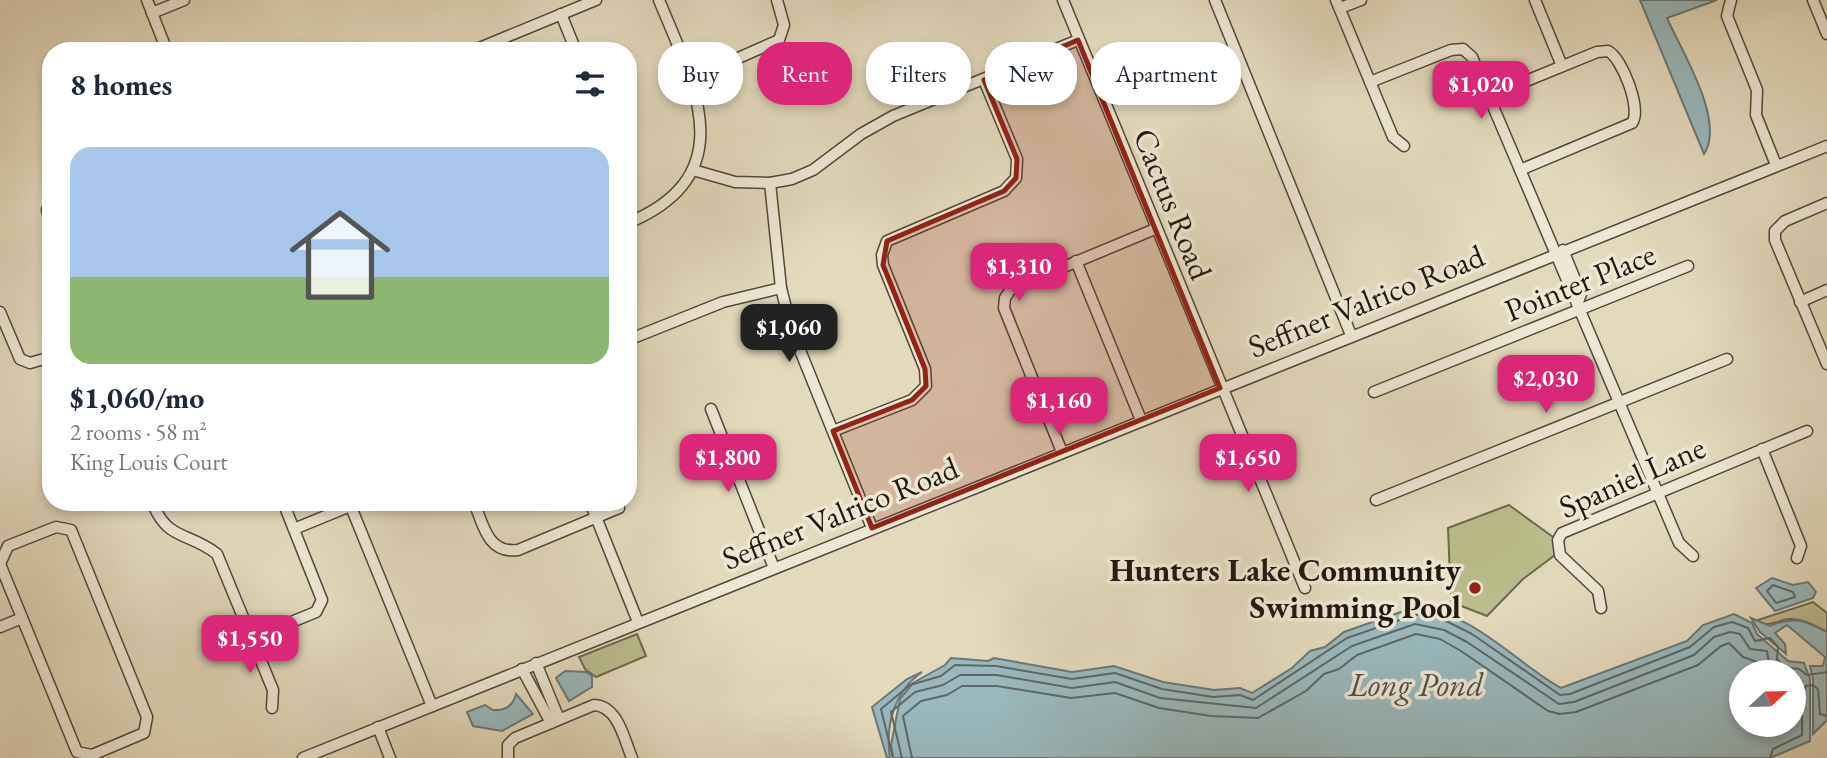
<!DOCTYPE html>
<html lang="en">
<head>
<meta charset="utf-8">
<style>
  body { margin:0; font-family:"EB Garamond",serif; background:#f2f2f3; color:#1f2937; height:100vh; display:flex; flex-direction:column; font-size:26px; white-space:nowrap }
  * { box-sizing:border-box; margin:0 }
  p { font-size:23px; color:#747a83 }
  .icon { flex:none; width:38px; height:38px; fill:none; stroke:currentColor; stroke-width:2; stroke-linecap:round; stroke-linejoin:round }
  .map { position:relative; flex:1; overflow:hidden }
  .panel { position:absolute; left:42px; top:42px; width:595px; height:469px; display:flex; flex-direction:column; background:#fff; border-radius:28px; box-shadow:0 4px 10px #0003 }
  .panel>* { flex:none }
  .banner { position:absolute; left:658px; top:42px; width:665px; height:63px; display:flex; gap:14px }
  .needle { width:46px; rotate:68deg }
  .tools { position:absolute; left:1729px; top:660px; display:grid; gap:14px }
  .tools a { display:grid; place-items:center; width:77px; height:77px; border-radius:50%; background:#fff; box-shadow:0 4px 10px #0003; font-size:35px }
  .price { position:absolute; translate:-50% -60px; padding:0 16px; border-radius:14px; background:#db2777; color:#fff; font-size:23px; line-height:46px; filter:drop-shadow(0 2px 4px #0008) }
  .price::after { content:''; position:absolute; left:50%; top:42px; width:21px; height:16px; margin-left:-10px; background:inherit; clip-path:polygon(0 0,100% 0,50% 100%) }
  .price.active { background:#222; color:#fff }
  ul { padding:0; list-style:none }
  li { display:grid; align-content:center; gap:14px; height:371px; padding:0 28px }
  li+li { border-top:2px solid #e0e1e3 }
  li span { display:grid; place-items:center; height:217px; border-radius:21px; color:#555 }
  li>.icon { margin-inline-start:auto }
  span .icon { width:126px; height:126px; fill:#fffc; stroke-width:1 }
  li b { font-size:30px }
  h2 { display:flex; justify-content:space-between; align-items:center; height:84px; padding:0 28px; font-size:30px }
  .chip { padding:0 24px; border-radius:28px; background:#fff; box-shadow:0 4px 10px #0003; font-size:24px; line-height:63px }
  .chip.active { background:#db2777; color:#fff }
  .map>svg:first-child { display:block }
  .green { fill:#bbbd8c; stroke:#6e6a4e; stroke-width:2 }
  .water { fill:#9ab8bd; stroke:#6a7878; stroke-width:2; fill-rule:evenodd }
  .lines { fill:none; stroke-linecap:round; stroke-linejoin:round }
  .shore { stroke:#5e6867; stroke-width:2 }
  .minor-casing { stroke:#52483c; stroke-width:13 }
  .minor { stroke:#ede7d5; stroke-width:10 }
  .marked { fill:#8f2418; fill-opacity:0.2; stroke:#8f2418; stroke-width:5; stroke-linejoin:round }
  .poi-dot { fill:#8f2418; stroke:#ede7d5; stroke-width:2.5 }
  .labels { text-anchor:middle; stroke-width:7; stroke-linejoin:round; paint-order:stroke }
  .street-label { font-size:32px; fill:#221811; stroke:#ede7d5 }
  .poi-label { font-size:32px; font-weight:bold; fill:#221811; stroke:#ede7d5; text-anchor:end }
  .water-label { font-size:33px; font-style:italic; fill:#4c504d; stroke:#ede7d5 }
</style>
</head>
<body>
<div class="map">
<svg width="1827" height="758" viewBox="0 0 1827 758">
  <rect width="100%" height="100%" fill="#e3dabe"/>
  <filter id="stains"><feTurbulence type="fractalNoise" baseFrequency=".00286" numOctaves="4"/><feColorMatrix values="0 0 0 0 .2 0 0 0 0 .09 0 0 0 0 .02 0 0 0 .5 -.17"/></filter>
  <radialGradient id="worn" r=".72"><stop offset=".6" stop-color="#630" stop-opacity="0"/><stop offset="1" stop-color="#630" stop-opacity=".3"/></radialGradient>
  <!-- green -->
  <g class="green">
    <path d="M1509,505l44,32 2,18 -32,24 -36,37 -36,-14 -3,-74z"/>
    <path d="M1813,602l14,11v19c-12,-6 -24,-14 -38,-13 -11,1 -17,7 -28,5l-3,-4z"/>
    <path d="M637,634l9,22 -50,21 -11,-8 -6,-12z"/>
  </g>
  <!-- water -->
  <g class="water">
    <path d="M1640,0h77l-50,18c14,32 59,103 37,136z"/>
    <path d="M1772,578l21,7 15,-3 8,10 -3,6 -38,13 -19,-23z"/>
    <path d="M1412,608c59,1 101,53 149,80l126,-47 16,-16 31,-11 18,9 5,11 31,27 16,2 6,16v62l-40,17h-877l-2,-13 9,-46 13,-16 32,-18 6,-7 37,3 6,-3 78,14 42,-6 49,16 51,8 26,-2 12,5 40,-25 18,-17 15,-4 19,-15zM1741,672h53v52h-53z"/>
    <path d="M1751,618l19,8c25,-10 34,-6 57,6v88l-14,14v-55l-3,-13h13l2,-9 -38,-32 -12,8 10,11 1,10 -26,-22z"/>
    <path d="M565,671l21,1 6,4v11l-23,14 -13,-23z"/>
    <path d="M922,672c-28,20 -37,53 -32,86h-3l-15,-51 35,-28z"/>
    <path d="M516,694l17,20 -31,17 -29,-5 -6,-14 18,-7 8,5c12,1 20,-4 23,-16z"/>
  </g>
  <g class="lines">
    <!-- shore -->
    <g class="shore">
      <path d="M1773,585l20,7 2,5 -19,6 -9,-12z"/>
      <path d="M893,758l-12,-49 29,-24 31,-9 14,-11 41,1 76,13 43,-6 47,16 51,8 27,-2 13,5 94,-62 67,-23h15l19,7 24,12 88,61 10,-1 120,-47 24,-20 18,-5 16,6 7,13 15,-3 8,9 -1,12 7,8 15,2 8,6 20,-3"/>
      <path d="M902,758l-11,-46 24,-20 28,-7 17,-10h37l75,13 43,-6 45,16 96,10 96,-62 63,-22 29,6 23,12 92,62 15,-2 120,-47 20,-18 16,-5 10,2 10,15 17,2 2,12 8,9"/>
      <path d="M912,758l-9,-42 18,-15 26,-6 15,-9h35l74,12 44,-5 44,15 52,8 47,2 48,-27 18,-17 15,-5 18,-14 59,-21 24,5 21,12 87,60 12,3 16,-2 122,-47 23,-19 8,-3 14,14 14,5 5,10"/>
      <path d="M1770,758l3,-9 29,-14v-42l4,-7 7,-1 5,4 2,25 7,2"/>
    </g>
    <defs>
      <g id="minor">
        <path d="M147,0l20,51"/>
        <path d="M1063,0l242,588"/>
        <path d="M1215,0l136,335"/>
        <path d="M1336,0l57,137 11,9"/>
        <path d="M1535,0l27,66"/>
        <path d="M1731,0l-4,16 30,74 -1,25 20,50"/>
        <path d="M1813,0l14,34"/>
        <path d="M1340,8l21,-8"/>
        <path d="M152,13l32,-13"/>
        <path d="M561,14l15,37"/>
        <path d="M472,51l124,-51"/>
        <path d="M691,79l88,-39 5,-15 -7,-25"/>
        <path d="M1370,82l81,-32 12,-1 9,8 207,486 14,13"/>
        <path d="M1487,97l110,-45 11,-1c14,7 34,58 24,72l-112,47"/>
        <path d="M693,170l42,12 35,1 22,-4 21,-9 48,-36 32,-18 185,-76"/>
        <path d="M770,183l11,105 10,40 81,200"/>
        <path d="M51,202l-4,8 4,13"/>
        <path d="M1827,203l-42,18 -10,10v9l52,124"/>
        <path d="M628,223c116,-48 66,-138 31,-223"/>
        <path d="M1563,250l18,44 -3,8"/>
        <path d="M1076,261l65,159"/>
        <path d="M1800,302l27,-12"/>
        <path d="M0,312l20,47 10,4 21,-6"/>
        <path d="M628,340l95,-38 58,-14"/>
        <path d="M1374,392l314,-126"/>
        <path d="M711,409l63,159"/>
        <path d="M833,431l79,-31 14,-14 -1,-17 -42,-104 -1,-10 5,-14 117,-50 12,-13 1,-19 -33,-79"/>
        <path d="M1762,449l39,97 -4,12"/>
        <path d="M1062,452l-58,-144 1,-10 6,-9 144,-60"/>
        <path d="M1376,500l351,-141"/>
        <path d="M152,502c16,40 36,29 65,52l56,136 -1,18"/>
        <path d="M349,502l83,204"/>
        <path d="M474,502c9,23 14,52 44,48l101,-42"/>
        <path d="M590,502l48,120"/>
        <path d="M56,527l15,3 76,187 -3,16 -52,22 -15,-3 -77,-188 8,-18z"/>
        <path d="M294,529l56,-23"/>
        <path d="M1601,608l-3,-17 -38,-36 -2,-15 4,-7 245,-102"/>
        <path d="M0,627l22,-9"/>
        <path d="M252,638l64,-26 6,-12 -39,-98"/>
        <path d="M536,663l23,56"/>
        <path d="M522,669l29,54"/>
        <path d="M378,727l12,31"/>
        <path d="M303,758l1524,-612"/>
        <path d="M508,758v-13l7,-7 79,-33c24,1 30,34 38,53"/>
      </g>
    </defs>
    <!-- minor casing -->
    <use href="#minor" class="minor-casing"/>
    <!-- minor -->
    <use href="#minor" class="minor"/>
  </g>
  <!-- marked area -->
  <path class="marked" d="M1078,40l142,348 -348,140 -39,-97 79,-31 14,-14 -1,-17 -42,-104 4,-24 117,-50 12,-13 1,-19 -33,-79z"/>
  <!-- markers -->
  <circle class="poi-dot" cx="1475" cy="588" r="7"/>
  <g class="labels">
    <!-- street labels -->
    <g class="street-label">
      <text transform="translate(1173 204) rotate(68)" y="11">Cactus Road</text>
      <text transform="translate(1580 282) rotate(-22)" y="11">Pointer Place</text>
      <text transform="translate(1366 301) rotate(-22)" y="11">Seffner Valrico Road</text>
      <text transform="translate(1632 477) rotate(-24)" y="11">Spaniel Lane</text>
      <text transform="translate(840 513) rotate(-22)" y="11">Seffner Valrico Road</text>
    </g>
    <!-- poi labels -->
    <g class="poi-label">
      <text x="1461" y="581">Hunters Lake Community<tspan x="1461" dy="37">Swimming Pool</tspan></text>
    </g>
    <!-- water labels -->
    <g class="water-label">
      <text x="1416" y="696">Long Pond</text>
    </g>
  </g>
  <rect width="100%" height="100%" filter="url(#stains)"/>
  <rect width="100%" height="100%" fill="url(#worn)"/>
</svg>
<div class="tools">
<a><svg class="needle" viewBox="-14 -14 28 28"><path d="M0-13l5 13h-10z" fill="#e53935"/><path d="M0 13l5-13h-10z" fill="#747a83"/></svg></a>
</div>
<b class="price" style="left:1481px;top:121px">$1,020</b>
<b class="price" style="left:1019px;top:303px">$1,310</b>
<b class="price active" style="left:789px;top:364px">$1,060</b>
<b class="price" style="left:1546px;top:415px">$2,030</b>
<b class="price" style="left:1059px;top:437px">$1,160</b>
<b class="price" style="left:728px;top:494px">$1,800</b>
<b class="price" style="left:1248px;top:494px">$1,650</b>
<b class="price" style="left:250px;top:675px">$1,550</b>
<div class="banner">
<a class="chip">Buy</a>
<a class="chip active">Rent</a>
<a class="chip">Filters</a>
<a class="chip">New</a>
<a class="chip">Apartment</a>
</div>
<section class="panel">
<h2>8 homes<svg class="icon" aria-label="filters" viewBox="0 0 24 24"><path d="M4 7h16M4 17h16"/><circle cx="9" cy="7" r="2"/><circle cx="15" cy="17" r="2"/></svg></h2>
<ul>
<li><span style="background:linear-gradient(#a9c7e8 60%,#8fb573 0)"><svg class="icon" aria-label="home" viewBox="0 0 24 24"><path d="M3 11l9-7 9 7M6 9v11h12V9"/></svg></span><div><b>$1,060/mo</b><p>2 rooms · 58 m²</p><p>King Louis Court</p></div></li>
</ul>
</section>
</div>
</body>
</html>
